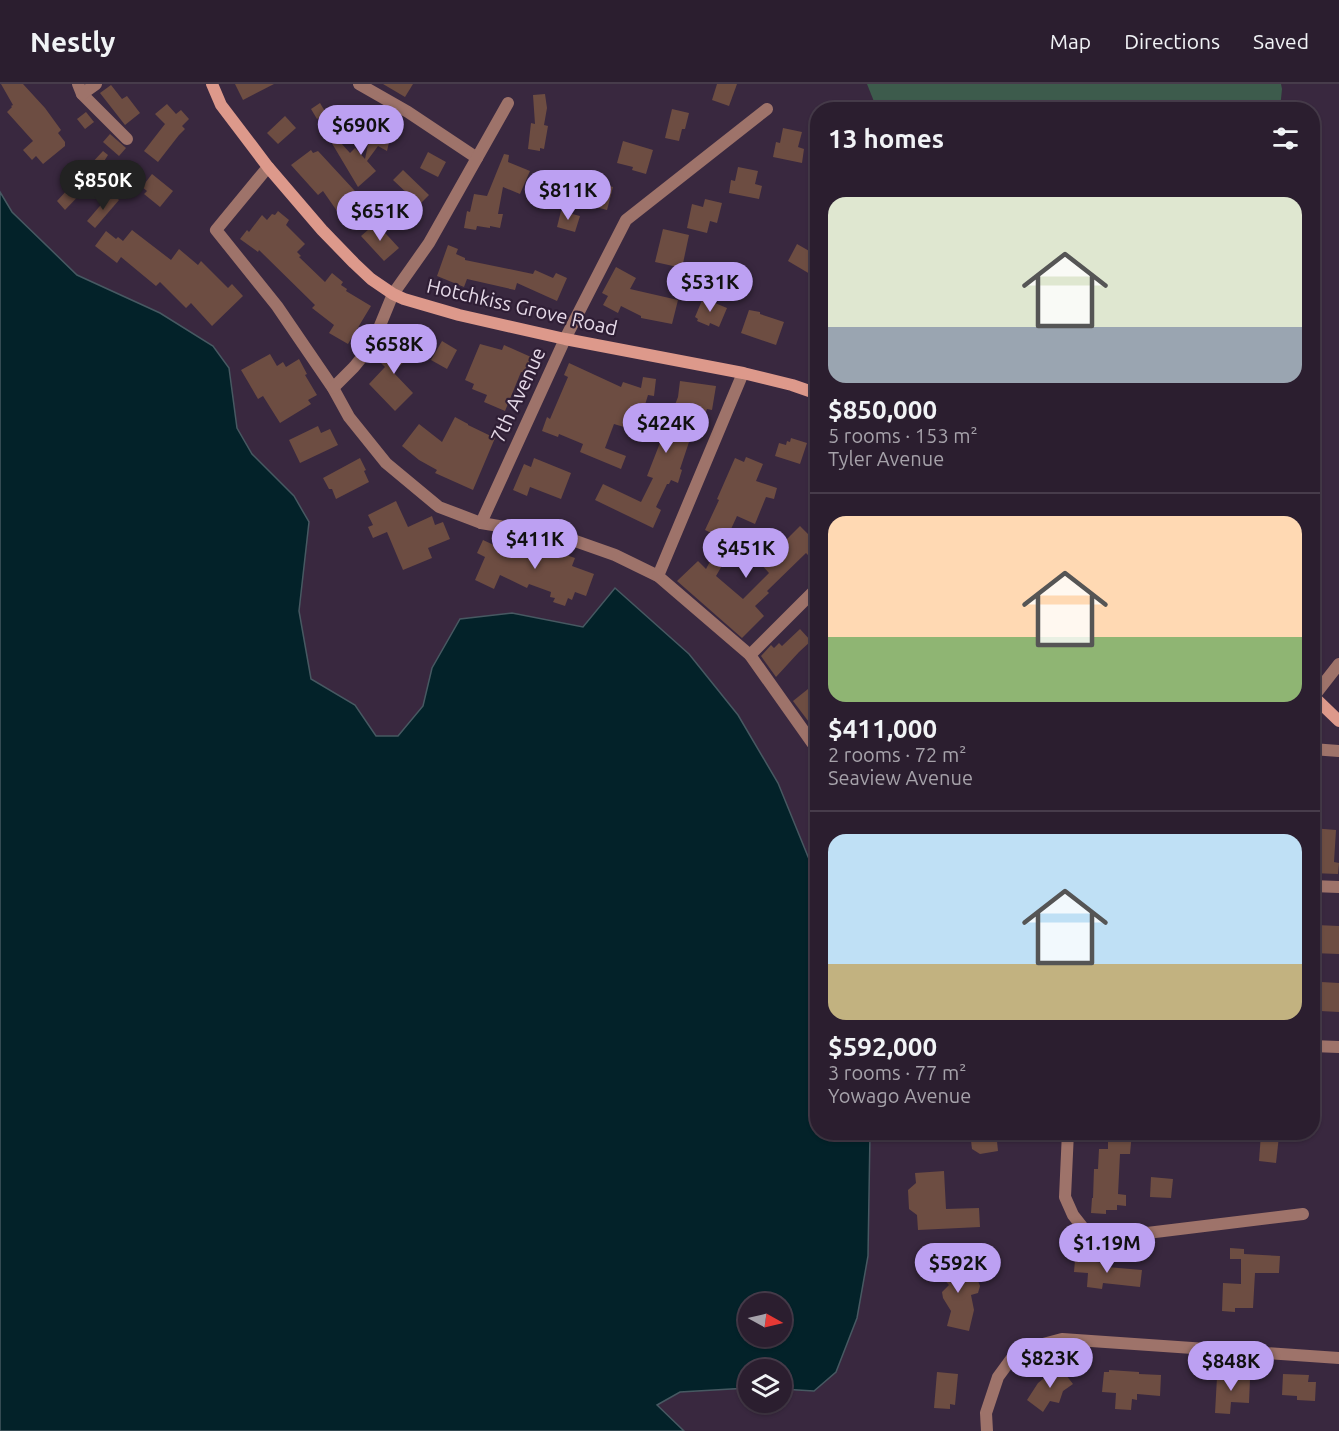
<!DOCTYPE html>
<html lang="en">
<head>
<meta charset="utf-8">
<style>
  body { margin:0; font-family:Ubuntu,sans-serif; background:#332737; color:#f1f3f6; height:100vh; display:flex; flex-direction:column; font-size:22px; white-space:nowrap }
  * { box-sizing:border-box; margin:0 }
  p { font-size:20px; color:#a6a2aa }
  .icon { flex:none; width:33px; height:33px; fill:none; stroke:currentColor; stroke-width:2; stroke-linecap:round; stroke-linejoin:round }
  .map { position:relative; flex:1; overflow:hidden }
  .details { position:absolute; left:810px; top:18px; width:510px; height:1038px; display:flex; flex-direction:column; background:#2b1e2f; border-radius:24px; box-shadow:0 2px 4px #0004,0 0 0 2px #473c4b }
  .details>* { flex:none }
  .needle { width:39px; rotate:98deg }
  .buttons { position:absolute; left:738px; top:1209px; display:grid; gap:12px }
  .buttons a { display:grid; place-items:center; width:54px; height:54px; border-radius:50%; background:#2b1e2f; box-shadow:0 2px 4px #0004,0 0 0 2px #473c4b; font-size:30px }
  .price { position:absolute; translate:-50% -51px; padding:0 14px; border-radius:21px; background:#bca0f2; color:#111; font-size:20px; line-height:39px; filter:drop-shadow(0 2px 3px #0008) }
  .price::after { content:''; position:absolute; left:50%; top:36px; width:18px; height:14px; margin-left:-9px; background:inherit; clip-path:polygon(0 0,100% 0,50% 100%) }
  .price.on { background:#222; color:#fff }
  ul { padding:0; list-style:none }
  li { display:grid; align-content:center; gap:12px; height:318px; padding:0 18px }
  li+li { border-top:2px solid #473c4b }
  li span { display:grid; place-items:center; height:186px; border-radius:18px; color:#555 }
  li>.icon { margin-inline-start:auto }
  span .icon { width:108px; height:108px; fill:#fffc; stroke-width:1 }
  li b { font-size:26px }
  h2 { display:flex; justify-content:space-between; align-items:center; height:72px; padding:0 18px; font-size:26px }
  header { display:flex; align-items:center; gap:36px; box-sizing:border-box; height:84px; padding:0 30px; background:#2b1e2f; border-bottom:2px solid #473c4b }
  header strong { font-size:28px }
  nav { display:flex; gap:33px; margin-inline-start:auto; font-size:21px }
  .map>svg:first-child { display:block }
  .green { fill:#3d5b4c }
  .water { fill:#032229; stroke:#475962; stroke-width:1.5; fill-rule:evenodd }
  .building { fill:#6d4d42 }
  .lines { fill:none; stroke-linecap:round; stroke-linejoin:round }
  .minor { stroke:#9e736a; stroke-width:12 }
  .secondary { stroke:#dd998b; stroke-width:12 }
  .labels { text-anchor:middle; stroke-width:4.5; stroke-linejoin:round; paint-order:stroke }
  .street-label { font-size:20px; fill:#e5d9e8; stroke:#2f1e35 }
</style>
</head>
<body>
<header>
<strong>Nestly</strong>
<nav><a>Map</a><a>Directions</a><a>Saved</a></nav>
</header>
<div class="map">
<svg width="1339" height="1347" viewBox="0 0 1339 1347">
  <rect width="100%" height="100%" fill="#39283f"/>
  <!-- green -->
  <path class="green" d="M867,0h414l1,5 -2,20 -407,1 2,-6z"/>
  <!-- water -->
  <path class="water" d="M0,108l12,20 65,63 83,38 53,33 16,22 8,60 15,26 42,42 15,26 -10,89 12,68 44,26 21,31h22l25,-30 9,-38 28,-49 52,-6 71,14 32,-39 74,66 49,61 40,68 33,81 6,18 1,250 52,1 -2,123 -11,62 -21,54 -22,19 -32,-2v-19h-34v18l-68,4 -23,13 27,26h-684zM748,1220h34v32h-34z"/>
  <!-- building -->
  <g class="building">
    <path d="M1,0h22l22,24 16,22 -3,3 7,9v4l-22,18 -7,-8 -4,4 -9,-10 10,-9 -26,-29 5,-5 -1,-1 2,-1z"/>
    <path d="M235,0h39l-31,16z"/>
    <path d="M383,0h30l-8,13z"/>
    <path d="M717,0h20l-8,22 -17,-6z"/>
    <path d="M111,1l11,14 5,-3 13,17 -15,12 -25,-32z"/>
    <path d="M545,10l2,14 -3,17 4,1 -4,23 -4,-1v3l-12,-2 3,-26 4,1 -2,-29z"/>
    <path d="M320,19l6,10 -9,6 -6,-10z"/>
    <path d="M167,20l9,10 5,-4 8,9 -7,7 3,3 -6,6 -21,27 -14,-11 21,-27 -10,-10z"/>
    <path d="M672,25l17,4 -4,16h-3l-3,12 -14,-3z"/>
    <path d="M86,28l8,10 -9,7 -8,-10z"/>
    <path d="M285,32l11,12 -18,16 -11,-11z"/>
    <path d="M783,44l19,4 -4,15 6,2 -2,14 -29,-6 3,-15 4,1z"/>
    <path d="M371,46l20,4 -4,17 -9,-5 -11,15 9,10 -18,16 -31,-52 4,-3 19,21 5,-5 10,11z"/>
    <path d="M110,50l16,14 -7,8 -16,-14z"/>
    <path d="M623,57l30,9 -7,24 -14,-4 1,-3 -16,-4z"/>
    <path d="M311,66l2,3 5,-2 60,65 -11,10 -14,-15 -6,4 -6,-7 -4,3 -14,-20 -5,4 -27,-30z"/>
    <path d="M103,67l5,4 -19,30 -24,25 -8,-9 24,-26 -5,-4 7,-10 7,4z"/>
    <path d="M428,68l18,10 -8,15 -18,-9z"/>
    <path d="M504,70l5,1 -1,7 22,9 -10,23 -17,-7 -5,27h5l-3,14 -10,-2v2l-13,-2 -1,4 -12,-2 3,-17 3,1 4,-18 13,2z"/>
    <path d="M738,83l20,4 -3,13 7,2 -3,13 -30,-6 2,-13 4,1z"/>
    <path d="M403,86l26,25 -14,14 -11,-11 4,-4 -15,-14z"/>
    <path d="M588,88l19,5 -2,8 8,2 -6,23 -27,-7z"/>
    <path d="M152,90l21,17 -13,16 -16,-13 3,-3 -5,-4z"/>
    <path d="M111,109l8,7 -24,28 -8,-7z"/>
    <path d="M705,115l17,4 -5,20 -7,-2 -3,12 -20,-5 5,-24 11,3z"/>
    <path d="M278,127l11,9 -3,5 19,19 -8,8 4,4 -2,1 26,25 7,-9 11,9 -2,3 6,4 -1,2 25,15 -23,38 -19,-11 5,-8 -22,-17 3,-3 -56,-55 -1,2 -18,-13 7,-9 2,2 13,-17 5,5 5,-6 3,1z"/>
    <path d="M561,127l19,5 -5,16 -18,-5z"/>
    <path d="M376,139l23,25 -15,13 -23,-25z"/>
    <path d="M663,145l26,6 -7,33 -27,-6z"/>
    <path d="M132,146l39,30 8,-11 19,16 3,-4 27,27 4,-4 11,12 -31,30 -21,-23 -5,5 -26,-26 -4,4 -35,-29 -4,6 -22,-17 11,-15 10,8 2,-2 5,4z"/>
    <path d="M797,160l21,12v5l-8,13 -22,-13z"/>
    <path d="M448,161l10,4 -2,5 9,4v2l68,14 2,-4 18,8 3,-5 11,5 -10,23 -40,-18 -2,7 -48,-11 -3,8 -27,-11z"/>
    <path d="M616,183l20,11 -6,11 48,11 -6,24 -31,-6v-2l-20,-10 -3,7 -15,-8 5,-9 -6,-3z"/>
    <path d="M678,193l17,3 -3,15 -16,-3z"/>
    <path d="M703,214l24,10 -8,19 -9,-4 -1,3 -12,-5 1,-2 -3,-2z"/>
    <path d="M749,226l11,2v2l24,8 -8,23 -35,-12z"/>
    <path d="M404,245l11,6 -15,24 4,3 -11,10 20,21 -18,18 -26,-27 16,-17 -4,-4 19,-20 -3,-2z"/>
    <path d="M442,257l15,9 -10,19 -16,-9z"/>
    <path d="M480,260l22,6 2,-5 27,12 -7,16 -3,-1 -16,39 -21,-9 3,-7 -15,-6 2,-5 -9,-4z"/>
    <path d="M270,270l7,12 6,-4 3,5 13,-8 8,15 -2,1 12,20 -9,5 3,4 -31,19 -17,-27 -5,3 -17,-29z"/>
    <path d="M569,279l52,24 2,-5 18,6 2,-11 13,2 -2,17 -6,-1 -11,36 -23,-7 -9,24 21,8 -5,13 -41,-17 3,-8 -24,-10 -1,3 -16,-6 5,-14 3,2 18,-42 -4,-2z"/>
    <path d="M680,297l36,5 -4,24 -5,-1 -10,26 -5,-2 -12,36 2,1 -4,13 -7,-3 -2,4h-2l-11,23 5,3 -8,18 -58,-28 8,-16 38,18 12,-24 -6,-2 31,-79z"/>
    <path d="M455,333l13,7v1l27,13 -22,52 -38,-17 2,-3 -18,-10 -17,-14 17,-22 23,18z"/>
    <path d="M318,342l3,7 9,-4 8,16 -38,18 -11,-23z"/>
    <path d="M791,354l16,5 -7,21 -25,-8 4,-13 7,2 1,-4 3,1z"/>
    <path d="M746,373l17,7 -7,17 21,7 -3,11 -8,-2 -11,27 -18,-8 -11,24 -21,-10 14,-30 -2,-1 18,-41 9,4z"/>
    <path d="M360,374l6,12 -2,1 5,11 -33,17 -4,-10h-3l-6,-11z"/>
    <path d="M534,374l37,15 -10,26 -31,-12 -3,9 -14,-6 11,-26 7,3z"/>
    <path d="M396,417l12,26 24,-11 3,9 8,-3 7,17 -22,9 4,10 -29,12 -16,-38 -14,6 -5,-11 5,-2 -5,-10z"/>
    <path d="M800,442l9,9 9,-9v39l-12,-12 -39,38 2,2 -14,13 9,10 -22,22 -65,-57 21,-20 8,8 16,-30 13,8 14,13 -8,8 -14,-11 -11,19 27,23 26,-26 -10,-11 16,-15 2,2z"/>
    <path d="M483,456l37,17 6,-15 5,3 2,-5 5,1 9,4 -1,3 29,10 -3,8 22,8 -8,22 -11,-4 -3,8 -4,-2 -3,8 -12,-4 2,-4 -5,-1 1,-5 -22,-8 -2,4 -27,-13 -6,14 -19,-9 10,-23 -8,-4z"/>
    <path d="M800,545l11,12 -12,11 -23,25 -15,-21 10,-11 3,3 5,-5 3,3z"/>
    <path d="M818,597v53l-25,-33z"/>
    <path d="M1312,744l24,2 -2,32 5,1 -1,11 -26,-1z"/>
    <path d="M1316,841l23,1v28l-27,-1v-22h3z"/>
    <path d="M1321,898l18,1v29l-19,-1z"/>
    <path d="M970,1048h26l2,19 -18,3 -8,-5z"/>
    <path d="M1116,1048h16l-2,22h-10l-2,40 8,1v11l-9,-1v5h-11v4l-15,-1 1,-15h1l1,-29h4l1,-20h9v-9h8z"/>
    <path d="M1261,1050l18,2 -3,27 -17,-2z"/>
    <path d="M944,1087l2,38 33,-1 1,19 -62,3 -1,-15 -8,-6 -1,-19 8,-7 -1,-10z"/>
    <path d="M1151,1093l22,2 -2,19 -21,-1z"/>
    <path d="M1230,1164l14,1v5l36,2 -1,17h-24l-2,35h-18v4l-13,-1 1,-28 18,1v-25h-11z"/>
    <path d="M945,1174h5l20,21 5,-1 3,3 2,5 -2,7 -7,2 3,15 -5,21 -22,-5 4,-15 -8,-13 -1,-6 7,-7 -15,-17z"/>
    <path d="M1085,1174l11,1v3l12,1 -1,4 35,3 -2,17 -37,-4 -1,6 -15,-2 1,-14 -14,-1 1,-12 9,1z"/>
    <path d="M1059,1282l14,18 -10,7 -4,12 -9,-2 -7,11 -16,-12 11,-17z"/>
    <path d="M1109,1286l30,2v2l22,1 -1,21 -23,-2v6l-5,-1 -1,11 -16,-1 1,-16 -14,-1 2,-20h5z"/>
    <path d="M1220,1286l12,1 -1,7 19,1 -1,24 -18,-1 -1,12 -15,-1 2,-36h3z"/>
    <path d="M937,1288l21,2 -3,31 -5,-1v5l-16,-1z"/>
    <path d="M1283,1290l26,1 -1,7h8l-1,19 -18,-1v-4l-15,-1z"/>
  </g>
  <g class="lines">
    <!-- minor -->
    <g class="minor">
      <path d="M78,0l4,10 45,45"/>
      <path d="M359,0l49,28 69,46"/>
      <path d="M82,10l14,-10"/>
      <path d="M268,83l-52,63 61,76 56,82 16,29 37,46 53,44 42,16 83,14 51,18 43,21 92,79 68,96"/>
      <path d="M333,304l21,-21 18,-22 21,-51 36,-51 79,-140"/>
      <path d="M481,439l84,-184 61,-119 141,-111"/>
      <path d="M658,492l85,-203"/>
      <path d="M750,571l68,-68"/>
      <path d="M1314,612l25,-32"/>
      <path d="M1312,665l27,2"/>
      <path d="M1312,802l27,1"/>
      <path d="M1312,962l27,1"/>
      <path d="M1068,1048l-3,65 8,18 11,14 55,5 164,-20"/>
      <path d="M987,1347l-1,-18 12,-36 19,-26 45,-12 277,19"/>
    </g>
    <!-- secondary -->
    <g class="secondary">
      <path d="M212,0l9,21 47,62 54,63 32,33 17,16 22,15 11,5 55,16 106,24 178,34 49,12 26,9"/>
      <path d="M1312,611l27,26"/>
    </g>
  </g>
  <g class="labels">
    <!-- street labels -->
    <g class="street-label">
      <text transform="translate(522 223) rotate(13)" y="7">Hotchkiss Grove Road</text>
      <text transform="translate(518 311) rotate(-65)" y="7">7th Avenue</text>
    </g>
  </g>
</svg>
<div class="buttons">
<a><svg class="needle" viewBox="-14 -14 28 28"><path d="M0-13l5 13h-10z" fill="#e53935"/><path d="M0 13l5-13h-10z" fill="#a6a2aa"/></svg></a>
<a><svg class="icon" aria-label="layers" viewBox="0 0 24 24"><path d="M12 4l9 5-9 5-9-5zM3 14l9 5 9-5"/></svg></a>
</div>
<b class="price" style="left:361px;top:72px">$690K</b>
<b class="price on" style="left:103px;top:127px">$850K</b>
<b class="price" style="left:568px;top:137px">$811K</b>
<b class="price" style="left:380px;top:158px">$651K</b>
<b class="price" style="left:710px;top:229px">$531K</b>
<b class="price" style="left:394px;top:291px">$658K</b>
<b class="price" style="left:666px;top:370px">$424K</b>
<b class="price" style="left:535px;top:486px">$411K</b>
<b class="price" style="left:746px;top:495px">$451K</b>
<b class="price" style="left:1107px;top:1190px">$1.19M</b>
<b class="price" style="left:958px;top:1210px">$592K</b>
<b class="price" style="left:1050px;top:1305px">$823K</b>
<b class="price" style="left:1231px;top:1308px">$848K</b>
<section class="details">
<h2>13 homes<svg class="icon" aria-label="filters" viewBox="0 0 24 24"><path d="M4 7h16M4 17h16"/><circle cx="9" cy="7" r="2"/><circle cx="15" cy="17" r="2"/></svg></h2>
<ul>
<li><span style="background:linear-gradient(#dfe7d0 70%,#9aa5b1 0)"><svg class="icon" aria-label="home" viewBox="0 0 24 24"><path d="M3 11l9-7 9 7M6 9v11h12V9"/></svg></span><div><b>$850,000</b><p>5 rooms · 153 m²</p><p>Tyler Avenue</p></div></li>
<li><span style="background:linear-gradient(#ffd9b3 65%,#8fb573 0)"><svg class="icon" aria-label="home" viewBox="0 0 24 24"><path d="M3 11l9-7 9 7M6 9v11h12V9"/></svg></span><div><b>$411,000</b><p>2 rooms · 72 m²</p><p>Seaview Avenue</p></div></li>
<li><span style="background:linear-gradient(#bfe0f5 70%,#c2b280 0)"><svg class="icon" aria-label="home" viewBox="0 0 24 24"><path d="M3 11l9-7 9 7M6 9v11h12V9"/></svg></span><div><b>$592,000</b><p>3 rooms · 77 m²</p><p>Yowago Avenue</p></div></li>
</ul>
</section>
</div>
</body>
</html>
